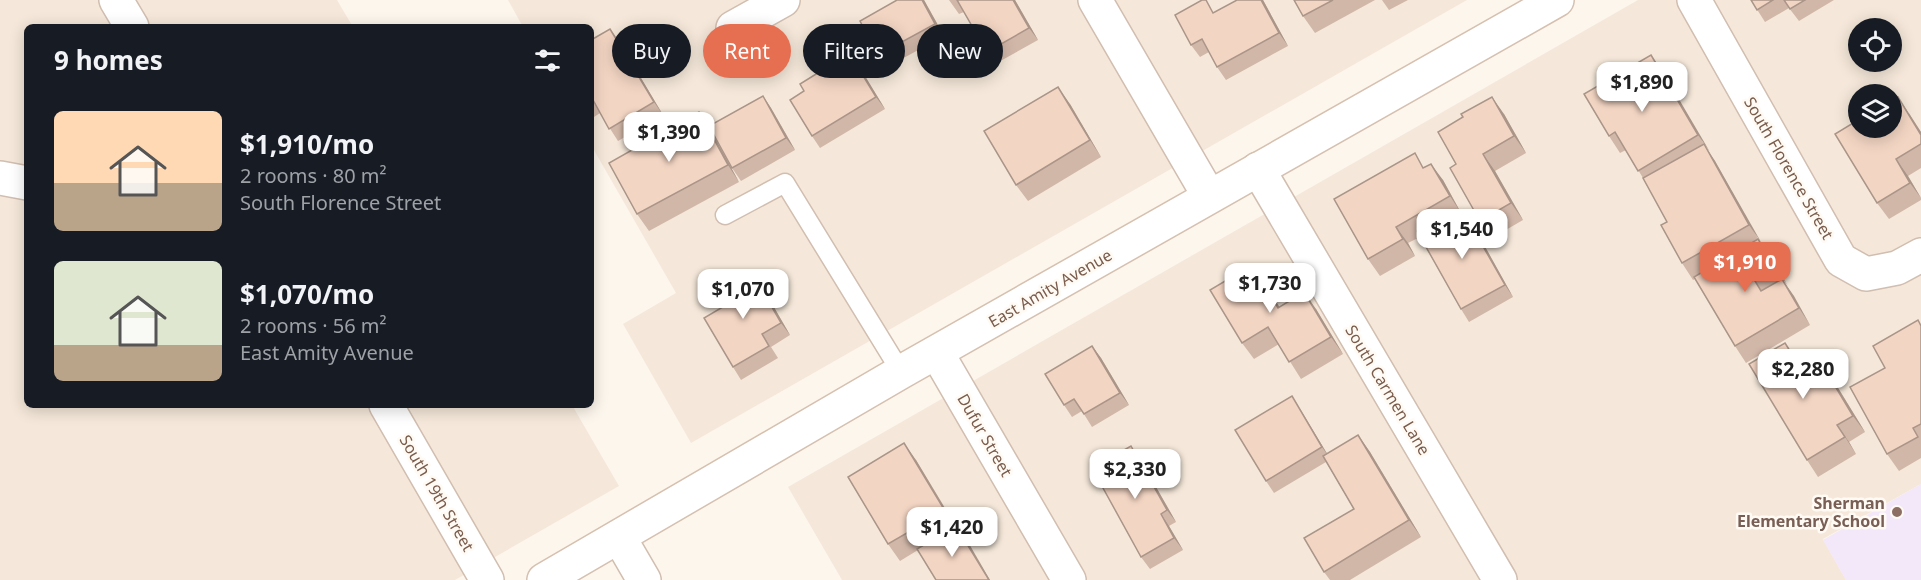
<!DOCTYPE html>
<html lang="en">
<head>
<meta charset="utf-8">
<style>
  body { margin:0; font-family:"Noto Sans",sans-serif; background:#20242c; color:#f1f3f6; height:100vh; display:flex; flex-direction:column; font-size:22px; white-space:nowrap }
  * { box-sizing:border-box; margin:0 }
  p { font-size:20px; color:#9ea1a6 }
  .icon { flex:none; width:33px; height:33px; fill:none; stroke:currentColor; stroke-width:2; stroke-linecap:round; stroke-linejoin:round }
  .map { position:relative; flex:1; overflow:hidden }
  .details { position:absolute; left:24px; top:24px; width:570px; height:384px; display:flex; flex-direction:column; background:#171b24; border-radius:9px; box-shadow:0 3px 15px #0003 }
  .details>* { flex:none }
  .guide { position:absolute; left:612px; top:24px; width:570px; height:54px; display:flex; gap:12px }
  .fabs { position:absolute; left:1848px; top:18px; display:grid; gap:12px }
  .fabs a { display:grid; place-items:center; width:54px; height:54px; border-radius:50%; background:#171b24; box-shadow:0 3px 15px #0003; font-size:30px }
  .price { position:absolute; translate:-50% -51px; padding:0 14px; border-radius:12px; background:#fff; color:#222; font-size:20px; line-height:39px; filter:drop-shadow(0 2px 3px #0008) }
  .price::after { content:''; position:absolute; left:50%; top:36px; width:18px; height:14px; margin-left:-9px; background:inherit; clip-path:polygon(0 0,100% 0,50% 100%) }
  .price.active { background:#e76f51; color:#fff }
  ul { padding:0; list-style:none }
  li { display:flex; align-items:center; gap:18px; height:150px; padding:0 30px }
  li span { display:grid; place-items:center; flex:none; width:168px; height:120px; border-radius:9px; color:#555 }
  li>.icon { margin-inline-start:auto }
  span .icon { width:72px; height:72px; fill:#fffc; stroke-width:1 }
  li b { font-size:26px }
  h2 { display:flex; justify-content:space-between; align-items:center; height:72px; padding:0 30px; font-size:26px }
  .pill { padding:0 21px; border-radius:27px; background:#171b24; box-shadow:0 3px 15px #0003; font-size:21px; line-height:54px }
  .pill.active { background:#e76f51; color:#fff }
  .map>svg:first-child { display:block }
  .residential { fill:#f5e8da; fill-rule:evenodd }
  .education { fill:#f3e8fa }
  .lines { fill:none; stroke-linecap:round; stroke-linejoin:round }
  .service-casing { stroke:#d1beb0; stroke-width:21 }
  .minor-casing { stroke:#d1beb0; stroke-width:36 }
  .secondary-casing { stroke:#d6c0b0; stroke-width:36 }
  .service { stroke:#fff; stroke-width:18 }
  .minor { stroke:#fff; stroke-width:33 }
  .secondary { stroke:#fff; stroke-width:33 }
  .wall { fill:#d1b7a8 }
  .shaded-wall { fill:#aa9588 }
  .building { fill:#f3d5c3; stroke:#aa9588; stroke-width:1.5 }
  .education-dot { fill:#8d6e63; stroke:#fffaf3; stroke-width:2 }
  .labels { text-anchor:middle; stroke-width:5; stroke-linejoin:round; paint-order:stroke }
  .street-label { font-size:16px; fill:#7a5c4d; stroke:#fffaf3 }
  .education-label { font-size:16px; font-weight:bold; fill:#785e54; stroke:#fffaf3; text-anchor:end }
</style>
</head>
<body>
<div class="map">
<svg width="1921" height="580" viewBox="0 0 1921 580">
  <rect width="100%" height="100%" fill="#fdf6ec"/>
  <!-- residential -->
  <g class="residential">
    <path d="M0,0h337l16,27h-326v378h545l47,81 -164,94h-455z"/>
    <path d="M508,0h959l-776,443 -68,-119 53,-31 -85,-148v-118h-68z"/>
    <path d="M1638,0h283v484l-98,55 23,41h-1004l-54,-93zM1858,28h34v34h-34zM1858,94h34v34h-34z"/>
  </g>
  <!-- education -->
  <path class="education" d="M1921,484v96h-75l-23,-40z"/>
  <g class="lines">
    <defs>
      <path id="service" d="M725,215l60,-32 116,189"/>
      <g id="minor">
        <path d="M116,0l16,27"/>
        <path d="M1095,0l114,196"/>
        <path d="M1694,0l147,260 25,14 31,-6 24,-13"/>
        <path d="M733,28l50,-28"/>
        <path d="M1258,169l242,411"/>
        <path d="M0,178l27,5"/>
        <path d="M937,353l132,227"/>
        <path d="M386,405l101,175"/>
        <path d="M619,537l25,43"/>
      </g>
      <path id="secondary" d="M544,580l357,-208 656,-372"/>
    </defs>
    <!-- service casing -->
    <use href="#service" class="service-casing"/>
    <!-- minor casing -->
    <use href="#minor" class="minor-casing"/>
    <!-- secondary casing -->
    <use href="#secondary" class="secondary-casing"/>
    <!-- service -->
    <use href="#service" class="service"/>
    <!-- minor -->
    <use href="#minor" class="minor"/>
    <!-- secondary -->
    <use href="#secondary" class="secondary"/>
  </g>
  <!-- wall -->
  <g class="wall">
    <path d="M924,0l20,36 -57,31 -9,-12z"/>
    <path d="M949,0h66l23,40 -43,24 -8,-12 -23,-40 -5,2z"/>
    <path d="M1263,0l25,46 -62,34 -9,-13 -8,-15 -9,5 -9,-12 24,-33z"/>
    <path d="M1294,0h81l-60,33 -12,-17z"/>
    <path d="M1382,0h26l-19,10z"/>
    <path d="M1751,0h83l-35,21 -10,-13 -24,14z"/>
    <path d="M591,40l28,1 44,74 -45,26 -18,-28 -6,4 -3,-4z"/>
    <path d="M854,58l31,51 -65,39 -8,-12 -8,-45z"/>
    <path d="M1663,72l46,81 6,8 45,81 10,14 17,31 23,38 -64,38 -11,-17 -40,-67 -2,1 -11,-17 -15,-41 -24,-44 -17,-28 -6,3 -11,-17z"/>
    <path d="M763,96l8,12 24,42 -54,31 -9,-13z"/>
    <path d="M1070,104l31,53 -73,44 -12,-16z"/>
    <path d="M699,112l11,17 29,53 -90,49 -12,-17z"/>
    <path d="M1909,113l12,19v36l-13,8 13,22v2l-32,19 -12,-16z"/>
    <path d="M1504,114l22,39 -31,18 28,49 -31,18 -12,-17 -24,-57z"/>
    <path d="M1425,167l18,13 18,33 -25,14 1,1 36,-3 40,72 -44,25 -8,-13 -41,-72 -12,6 7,13 -35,20 -12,-17z"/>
    <path d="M1252,265l12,17 15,25 37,2 27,45 -42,25 -22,-35 -25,15 -12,-16z"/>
    <path d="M760,283l30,52 -19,12 7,11 -37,22 -8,-13v-66z"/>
    <path d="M1918,320l3,5v133l-22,13 -12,-17z"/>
    <path d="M1785,343l22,33 28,7 30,49 -16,10 7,12 -38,23 -11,-17z"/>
    <path d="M1092,346l9,12 28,47 -37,22 -10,-16 -10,6 -8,-12z"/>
    <path d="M1300,409l27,45 31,-19 12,17 51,85 -71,43h-20l-6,-8 30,-63 -28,-47 -52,31 -8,-12z"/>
    <path d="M1140,459l36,63 -7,4 14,24 -33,19 -9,-12z"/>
    <path d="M916,460l40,66 12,16 -50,8 -18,11 -12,-17z"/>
  </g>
  <!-- shaded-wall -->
  <g class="shaded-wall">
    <path d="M922,0h2l20,36 -9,-12z"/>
    <path d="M1013,0h2l23,40 -9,-12z"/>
    <path d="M1261,0h2l25,46 -9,-13z"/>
    <path d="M610,29l9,12 44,74 -9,-13z"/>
    <path d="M845,46l9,12 31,51 -9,-12z"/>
    <path d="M1651,55l12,17 47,80 -12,-17z"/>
    <path d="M1058,87l12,17 31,53 -11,-17z"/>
    <path d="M763,96l8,12 24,42 -9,-12z"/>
    <path d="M1492,97l12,17 22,39 -12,-17z"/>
    <path d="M1898,97l23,35v3z"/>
    <path d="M699,112l11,17 29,53 -11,-17z"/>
    <path d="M1704,144l11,17 46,81 -12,-17z"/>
    <path d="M1483,154l12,17 28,49 -12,-17z"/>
    <path d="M1896,159l12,17 13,22 -11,-15z"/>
    <path d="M1431,164l12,16 18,33 -11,-17z"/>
    <path d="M1464,213l9,12 40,72 -8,-12z"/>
    <path d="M1396,227l12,16 7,13 -12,-17z"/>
    <path d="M1758,239l12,17 18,30 -12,-17z"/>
    <path d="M1252,265l12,17 26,42 -12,-16z"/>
    <path d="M751,271l9,12 30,52 -9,-12z"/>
    <path d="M1782,279l12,17 16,29 -11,-17z"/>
    <path d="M1304,292l12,17 27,45 -12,-17z"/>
    <path d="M1785,343l11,16 22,35 -12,-17z"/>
    <path d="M1092,346l9,12 28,47 -9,-12z"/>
    <path d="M1823,366l12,17 30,49 -12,-16z"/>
    <path d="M1292,396l8,13 31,51 -9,-13z"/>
    <path d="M1837,425l12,17 7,12 -11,-17z"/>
    <path d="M1358,435l12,17 51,85 -12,-17z"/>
    <path d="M904,443l12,17 40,67 -11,-16z"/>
    <path d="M1131,446l9,13 36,63 -9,-12z"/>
    <path d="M1161,514l8,12 14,24 -9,-12z"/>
    <path d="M956,526l12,16 22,38h-1z"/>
  </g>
  <!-- building -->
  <g class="building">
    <path d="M897,0h25l13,24 -57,31 -18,-34z"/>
    <path d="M957,0h56l16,28 -42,24z"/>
    <path d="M1202,0h4l7,13 24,-13h24l18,33 -62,34 -15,-28 -11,6 -16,-30z"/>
    <path d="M1294,0h39l-30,16z"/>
    <path d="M1751,0h22l-16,10z"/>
    <path d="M1784,0h21l-15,9z"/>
    <path d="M610,29l44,73 -45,27 -16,-29 -2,1v-61z"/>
    <path d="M845,46l31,51 -64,39 -22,-36 14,-9 -4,-7 21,-13 -5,-7z"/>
    <path d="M1651,55l47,80 -60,36 -23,-39 -6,4 -25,-42z"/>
    <path d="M1058,87l32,53 -74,45 -32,-54z"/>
    <path d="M763,96l23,42 -54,30 -23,-42z"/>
    <path d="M1492,97l22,39 -31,18 28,49 -31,18 -30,-53 6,-4 -18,-32 25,-15 -2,-3z"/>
    <path d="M1898,97l23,38v9l-25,15 14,24 -33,20 -42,-69 23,-14v8h34v-28z"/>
    <path d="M699,112l29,53 -91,49 -28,-51z"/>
    <path d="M1704,144l45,81 -67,38 -21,-38 6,-3 -24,-44z"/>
    <path d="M1415,153l8,15 8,-4 19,32 -54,31 7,12 -35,20 -34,-60z"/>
    <path d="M1464,213l41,72 -44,24 -44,-78 16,-8 3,6z"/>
    <path d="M1758,239l18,30 -21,12 6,10 21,-12 17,29 -64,38 -41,-69z"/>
    <path d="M1252,265l26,43 26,-16 27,45 -42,25 -21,-35 -26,16 -32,-53z"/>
    <path d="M751,271l30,52 -19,11 7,12 -36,21 -29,-49 29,-17 -9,-15z"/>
    <path d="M1918,320l3,6v98l-8,4 5,9 -31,17 -37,-67 35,-19 -12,-22z"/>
    <path d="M1785,343l21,34 17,-11 30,50 -16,9 8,12 -38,23 -58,-96z"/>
    <path d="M1092,346l28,47 -36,21 -10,-15 -10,6 -19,-31z"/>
    <path d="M1292,396l30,51 -56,34 -31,-51z"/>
    <path d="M1358,435l51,85 -85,52 -20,-34 50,-29 -31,-53z"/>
    <path d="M904,443l41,68 -57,33 -40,-67z"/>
    <path d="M1131,446l36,64 -6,4 13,24 -33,19 -49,-89z"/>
    <path d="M956,526l33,54h-53l-19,-31z"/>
  </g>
  <!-- markers -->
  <circle class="education-dot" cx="1897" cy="512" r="6"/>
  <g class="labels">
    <!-- street labels -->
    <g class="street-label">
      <text transform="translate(1789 168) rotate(60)" y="6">South Florence Street</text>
      <text transform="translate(1050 288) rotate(-30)" y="6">East Amity Avenue</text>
      <text transform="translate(1388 390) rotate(59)" y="6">South Carmen Lane</text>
      <text transform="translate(985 435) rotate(60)" y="6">Dufur Street</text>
      <text transform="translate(437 493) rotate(60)" y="6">South 19th Street</text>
    </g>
    <!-- education labels -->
    <g class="education-label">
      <text x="1885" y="509">Sherman<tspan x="1885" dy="18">Elementary School</tspan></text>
    </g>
  </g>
</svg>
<div class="fabs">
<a><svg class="icon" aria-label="locate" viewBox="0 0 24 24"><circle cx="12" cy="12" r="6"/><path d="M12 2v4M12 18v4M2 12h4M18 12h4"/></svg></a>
<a><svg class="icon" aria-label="layers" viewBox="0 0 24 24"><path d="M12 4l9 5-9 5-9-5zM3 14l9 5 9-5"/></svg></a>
</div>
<b class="price" style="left:1642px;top:113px">$1,890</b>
<b class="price" style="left:669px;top:163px">$1,390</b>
<b class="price" style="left:1462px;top:260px">$1,540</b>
<b class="price active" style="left:1745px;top:293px">$1,910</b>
<b class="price" style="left:1270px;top:314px">$1,730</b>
<b class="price" style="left:743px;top:320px">$1,070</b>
<b class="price" style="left:1803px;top:400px">$2,280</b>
<b class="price" style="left:1135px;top:500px">$2,330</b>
<b class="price" style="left:952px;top:558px">$1,420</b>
<div class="guide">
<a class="pill">Buy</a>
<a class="pill active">Rent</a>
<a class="pill">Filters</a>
<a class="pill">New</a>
</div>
<section class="details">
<h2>9 homes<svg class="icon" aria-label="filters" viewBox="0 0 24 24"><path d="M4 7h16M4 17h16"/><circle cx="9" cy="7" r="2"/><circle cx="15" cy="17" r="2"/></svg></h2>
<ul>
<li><span style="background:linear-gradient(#ffd9b3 60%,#b9a48a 0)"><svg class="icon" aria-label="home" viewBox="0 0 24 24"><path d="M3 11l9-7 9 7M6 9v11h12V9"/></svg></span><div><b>$1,910/mo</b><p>2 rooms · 80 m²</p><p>South Florence Street</p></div></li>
<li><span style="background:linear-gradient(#dfe7d0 70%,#b9a48a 0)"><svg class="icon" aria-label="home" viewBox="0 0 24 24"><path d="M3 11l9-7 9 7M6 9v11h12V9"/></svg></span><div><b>$1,070/mo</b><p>2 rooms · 56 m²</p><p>East Amity Avenue</p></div></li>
</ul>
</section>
</div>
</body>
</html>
